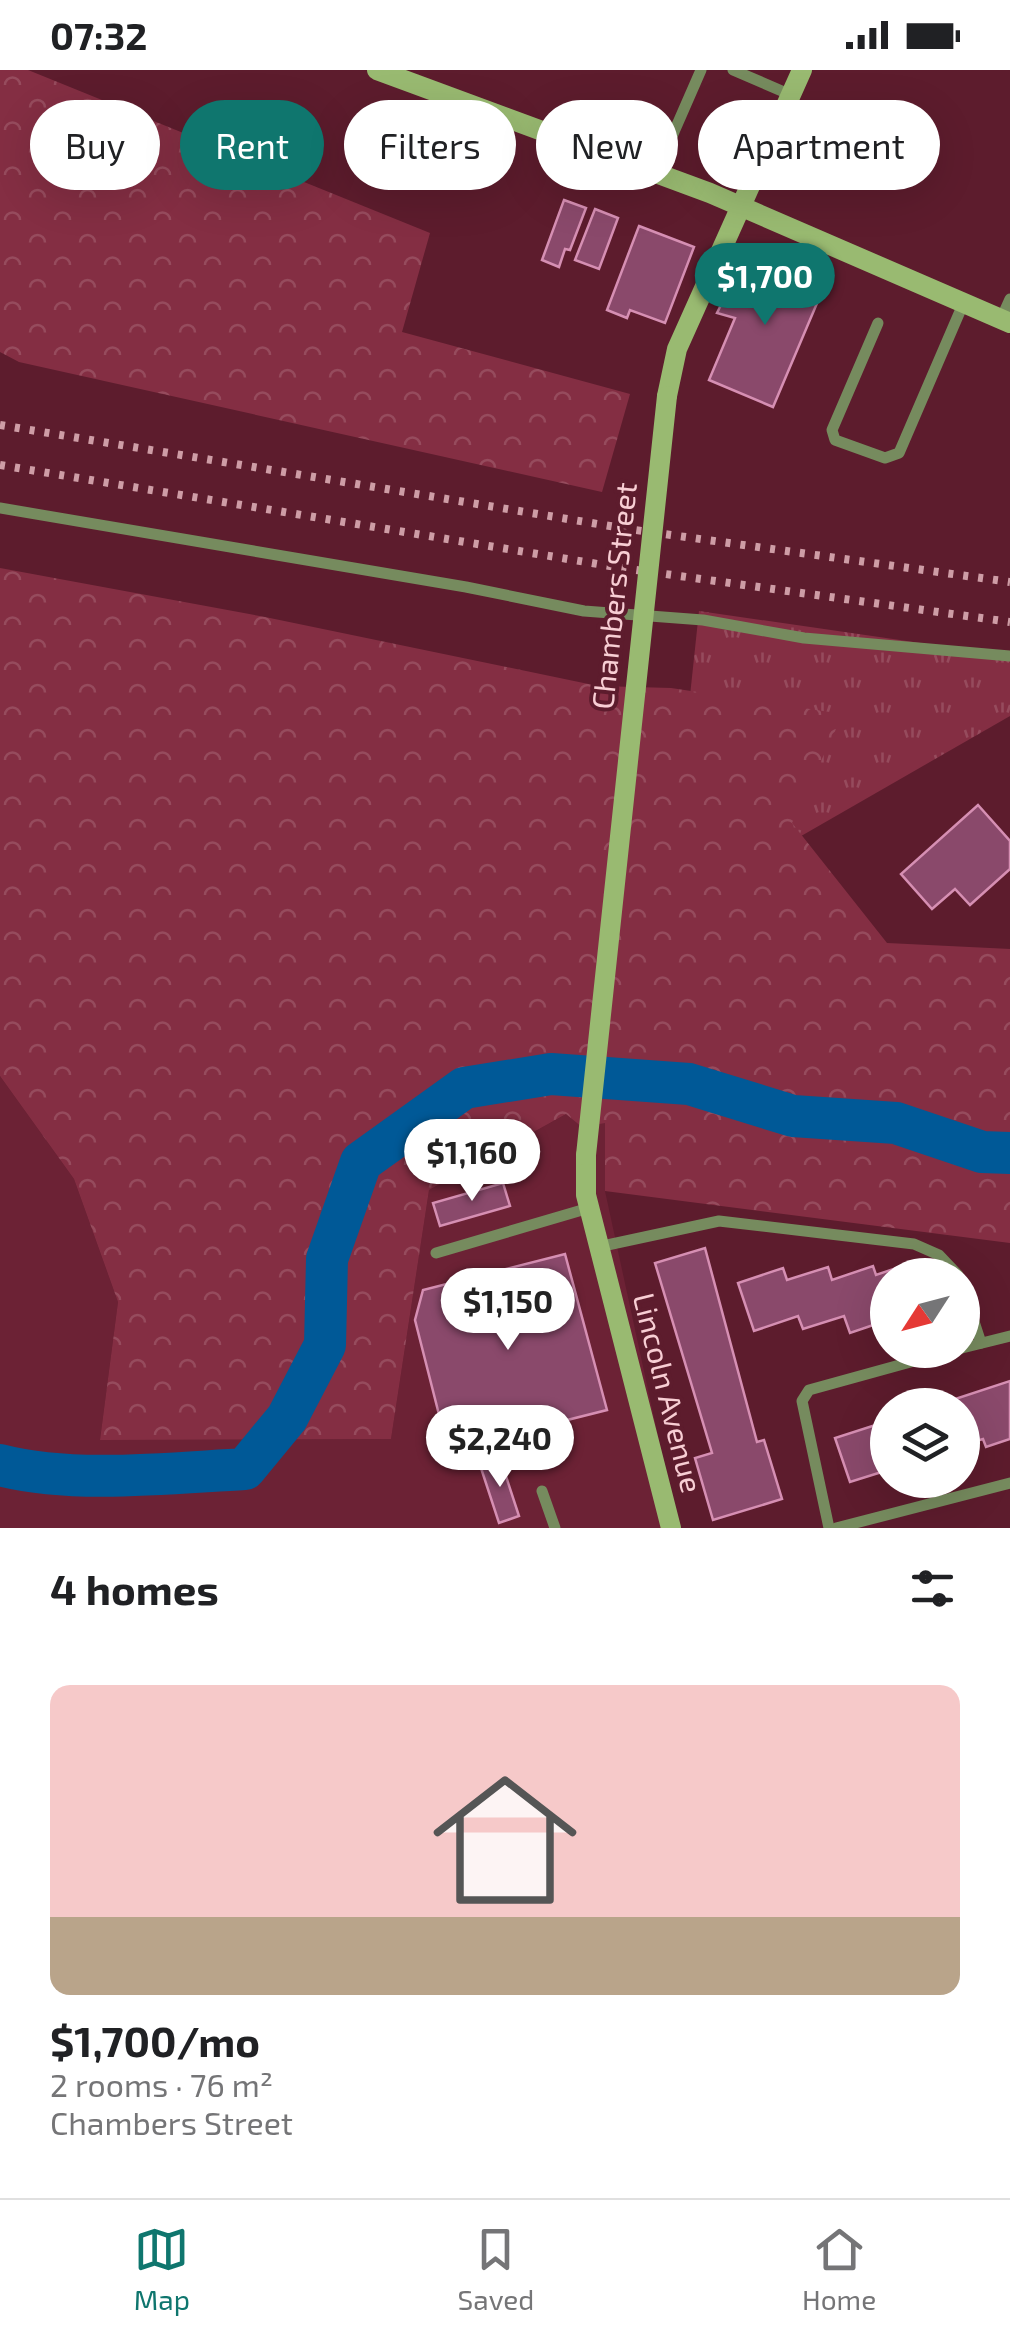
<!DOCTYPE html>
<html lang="en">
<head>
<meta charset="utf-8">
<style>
  body { margin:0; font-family:"Exo 2",sans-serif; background:#f2f2f2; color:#202124; height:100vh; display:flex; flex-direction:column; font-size:38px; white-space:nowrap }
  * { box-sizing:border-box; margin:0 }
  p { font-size:32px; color:#757577 }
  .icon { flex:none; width:55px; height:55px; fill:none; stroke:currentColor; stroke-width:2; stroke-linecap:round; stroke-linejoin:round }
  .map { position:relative; height:1458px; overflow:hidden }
  .details { display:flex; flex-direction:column; background:#fff; flex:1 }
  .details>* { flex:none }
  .guide { position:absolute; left:30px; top:30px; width:950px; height:90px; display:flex; gap:20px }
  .needle { width:65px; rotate:234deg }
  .tools { position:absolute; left:870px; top:1188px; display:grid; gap:20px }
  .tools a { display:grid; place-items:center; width:110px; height:110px; border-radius:50%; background:#fff; box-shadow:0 10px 40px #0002; font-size:50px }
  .price { position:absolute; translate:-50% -85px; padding:0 22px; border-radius:35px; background:#fff; color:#222; font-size:32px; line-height:65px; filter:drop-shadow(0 2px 5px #0008) }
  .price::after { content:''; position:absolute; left:50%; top:60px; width:30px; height:22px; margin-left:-15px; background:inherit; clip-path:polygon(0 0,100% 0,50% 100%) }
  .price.on { background:#0f766e; color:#fff }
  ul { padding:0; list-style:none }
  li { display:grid; align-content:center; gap:20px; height:530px; padding:0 50px }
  li span { display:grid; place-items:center; height:310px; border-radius:20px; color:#555 }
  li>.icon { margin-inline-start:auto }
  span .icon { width:180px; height:180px; fill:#fffc; stroke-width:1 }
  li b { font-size:42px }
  h2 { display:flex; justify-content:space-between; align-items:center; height:120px; padding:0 50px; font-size:42px }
  .pill { padding:0 35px; border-radius:45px; background:#fff; box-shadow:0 10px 40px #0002; font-size:35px; line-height:90px }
  .pill.on { background:#0f766e; color:#fff }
  .status { display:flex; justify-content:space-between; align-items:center; height:70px; padding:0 50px; background:#fff; direction:ltr }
  .status svg { height:28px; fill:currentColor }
  .tab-bar { display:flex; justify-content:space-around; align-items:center; height:140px; border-top:2px solid #e0e0e0; background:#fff; font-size:28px; color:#757577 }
  .tab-bar a { display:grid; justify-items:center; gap:5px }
  .tab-bar .on { color:#0f766e }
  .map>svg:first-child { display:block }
  .built { fill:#6c2235 }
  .grass { fill:url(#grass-tufts) }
  .forest { fill:url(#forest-crowns) }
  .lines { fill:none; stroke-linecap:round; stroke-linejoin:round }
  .river { stroke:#005997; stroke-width:42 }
  .building { fill:#8a496b; stroke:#d68fb3; stroke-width:2.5 }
  .lane { stroke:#768b5e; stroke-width:11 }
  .secondary { stroke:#99ba71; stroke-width:20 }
  .rail { stroke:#ce9da6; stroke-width:8; stroke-dasharray:5 10; stroke-linecap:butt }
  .secondary-bridge { stroke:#99ba71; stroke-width:20 }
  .labels { text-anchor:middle; stroke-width:8; stroke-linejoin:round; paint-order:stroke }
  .street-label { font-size:30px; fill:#f8ced4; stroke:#5d1c2d }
</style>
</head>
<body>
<div class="status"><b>07:32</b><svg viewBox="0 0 49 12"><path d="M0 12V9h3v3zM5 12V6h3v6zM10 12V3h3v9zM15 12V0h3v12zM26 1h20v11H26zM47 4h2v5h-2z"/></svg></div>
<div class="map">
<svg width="1010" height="1458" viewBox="0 0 1010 1458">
  <defs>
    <pattern id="grass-tufts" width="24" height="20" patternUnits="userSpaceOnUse" patternTransform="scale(2.5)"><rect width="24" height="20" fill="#842e43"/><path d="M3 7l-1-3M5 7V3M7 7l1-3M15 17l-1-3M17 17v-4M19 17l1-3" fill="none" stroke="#964b5d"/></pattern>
    <pattern id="forest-crowns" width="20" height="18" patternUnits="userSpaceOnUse" patternTransform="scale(2.5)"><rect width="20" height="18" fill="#842e43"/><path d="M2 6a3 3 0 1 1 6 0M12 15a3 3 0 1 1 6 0" fill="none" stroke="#964b5d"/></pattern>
  </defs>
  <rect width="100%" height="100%" fill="#5d1c2d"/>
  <!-- built -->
  <path class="built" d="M0,1006l74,103 44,123 -18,138 291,-1 38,-249 137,-76 39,9v68l73,337h-678z"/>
  <!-- grass -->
  <path class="grass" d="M699,541l311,45v60l-343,197z"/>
  <!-- forest -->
  <g class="forest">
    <path d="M0,0h28l402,163 -28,99 228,62 -28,98 -583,-130 -19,-10z"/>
    <path d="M0,498l265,49 333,69 73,2 172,26 -51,109 95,120 123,6v294l-405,-52v-68l-23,4 -16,-13 -137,76 -38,249 -291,1 18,-138 -44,-123 -74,-103z"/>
  </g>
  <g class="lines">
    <!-- river -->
    <path class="river" d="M0,1395c73,19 170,8 245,4l42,-51 38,-73 2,-86 34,-97 103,-74 87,-14 138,10 104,32 103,7 86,29 28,1"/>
  </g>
  <!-- building -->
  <g class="building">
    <path d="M564,130l22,8 -16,42 -5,-1 -6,18 -17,-7z"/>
    <path d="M595,139l23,9 -19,51 -24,-9z"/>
    <path d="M639,156l55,21 -29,76 -35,-13 -3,8 -20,-8z"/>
    <path d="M754,184l72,28 -53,125 -64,-27 26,-62 -18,-5 20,-40 10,2z"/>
    <path d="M978,735l32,36v28l-40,36 -15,-16 -23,20 -31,-35z"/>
    <path d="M503,1113l7,23 -70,20 -7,-23z"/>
    <path d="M705,1178l52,194 7,-2 18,59 -69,21 -18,-62 17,-5 -57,-190z"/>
    <path d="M565,1184l42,156 -159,40 -33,-130 8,-30z"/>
    <path d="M908,1194l3,11h-23v45l-38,13 -6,-17 -41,13 -5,-13 -44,15 -16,-48 45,-15 4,12 41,-13 4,13 41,-14 3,9z"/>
    <path d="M1010,1311v58l-24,8 -3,-8 -21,6v-40h-25z"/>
    <path d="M888,1351v49l-38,12 -15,-44z"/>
    <path d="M500,1388l19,58 -20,7 -19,-58z"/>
  </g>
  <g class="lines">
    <!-- lane -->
    <g class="lane">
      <path d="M733,0l58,25"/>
      <path d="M656,103l45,-103"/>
      <path d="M1001,249l9,-20"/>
      <path d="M878,253l-46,107 3,10 50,18 14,-5 65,-151"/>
      <path d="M0,438l466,79 118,24 119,9 101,18 206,18"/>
      <path d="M598,1177l121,-26 195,23 25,11 19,20"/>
      <path d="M436,1183l153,-45"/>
      <path d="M962,1215l19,58"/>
      <path d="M962,1278l48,-12"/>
      <path d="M542,1421l13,37"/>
      <path d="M829,1458l-27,-127 7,-11 145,-40"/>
      <path d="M836,1458l174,-45"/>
    </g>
    <!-- secondary -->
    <g class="secondary">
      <path d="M377,0l333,123 300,130"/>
      <path d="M667,326l10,-47 125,-279"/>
      <path d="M586,1085v40l85,333"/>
    </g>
    <!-- rail -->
    <g class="rail">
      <path d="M0,355l628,104 382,53"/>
      <path d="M0,395l622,103 388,54"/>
    </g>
    <!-- secondary-bridge -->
    <path class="secondary-bridge" d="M586,1085l81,-759"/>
  </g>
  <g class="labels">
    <!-- street labels -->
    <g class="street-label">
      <text transform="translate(615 526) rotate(-84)" y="10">Chambers Street</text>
      <text transform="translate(667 1323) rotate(76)" y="10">Lincoln Avenue</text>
    </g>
  </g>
</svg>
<div class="tools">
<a><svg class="needle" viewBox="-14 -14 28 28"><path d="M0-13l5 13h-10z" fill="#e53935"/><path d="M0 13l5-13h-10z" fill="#757577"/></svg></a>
<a><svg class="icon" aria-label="layers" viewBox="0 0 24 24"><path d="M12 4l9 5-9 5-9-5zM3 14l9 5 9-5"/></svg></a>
</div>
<b class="price on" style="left:765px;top:258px">$1,700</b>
<b class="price" style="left:472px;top:1134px">$1,160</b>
<b class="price" style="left:508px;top:1283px">$1,150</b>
<b class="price" style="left:500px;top:1420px">$2,240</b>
<div class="guide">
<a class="pill">Buy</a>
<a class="pill on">Rent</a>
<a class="pill">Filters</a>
<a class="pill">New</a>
<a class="pill">Apartment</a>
</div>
</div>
<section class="details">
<h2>4 homes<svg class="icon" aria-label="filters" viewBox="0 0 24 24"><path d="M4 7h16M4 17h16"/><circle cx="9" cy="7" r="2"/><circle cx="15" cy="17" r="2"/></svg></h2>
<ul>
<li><span style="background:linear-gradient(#f6c9c9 75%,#b9a48a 0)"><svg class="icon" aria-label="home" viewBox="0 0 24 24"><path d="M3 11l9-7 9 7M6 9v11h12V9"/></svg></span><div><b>$1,700/mo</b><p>2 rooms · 76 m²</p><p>Chambers Street</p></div></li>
</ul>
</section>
<nav class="tab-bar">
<a class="on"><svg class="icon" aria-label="map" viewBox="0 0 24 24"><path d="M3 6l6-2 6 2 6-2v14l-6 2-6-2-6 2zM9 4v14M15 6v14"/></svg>Map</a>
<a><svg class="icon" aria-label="saved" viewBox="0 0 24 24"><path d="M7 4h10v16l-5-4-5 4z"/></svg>Saved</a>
<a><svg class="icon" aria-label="home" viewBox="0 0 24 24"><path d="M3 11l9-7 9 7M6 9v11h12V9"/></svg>Home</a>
</nav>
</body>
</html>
